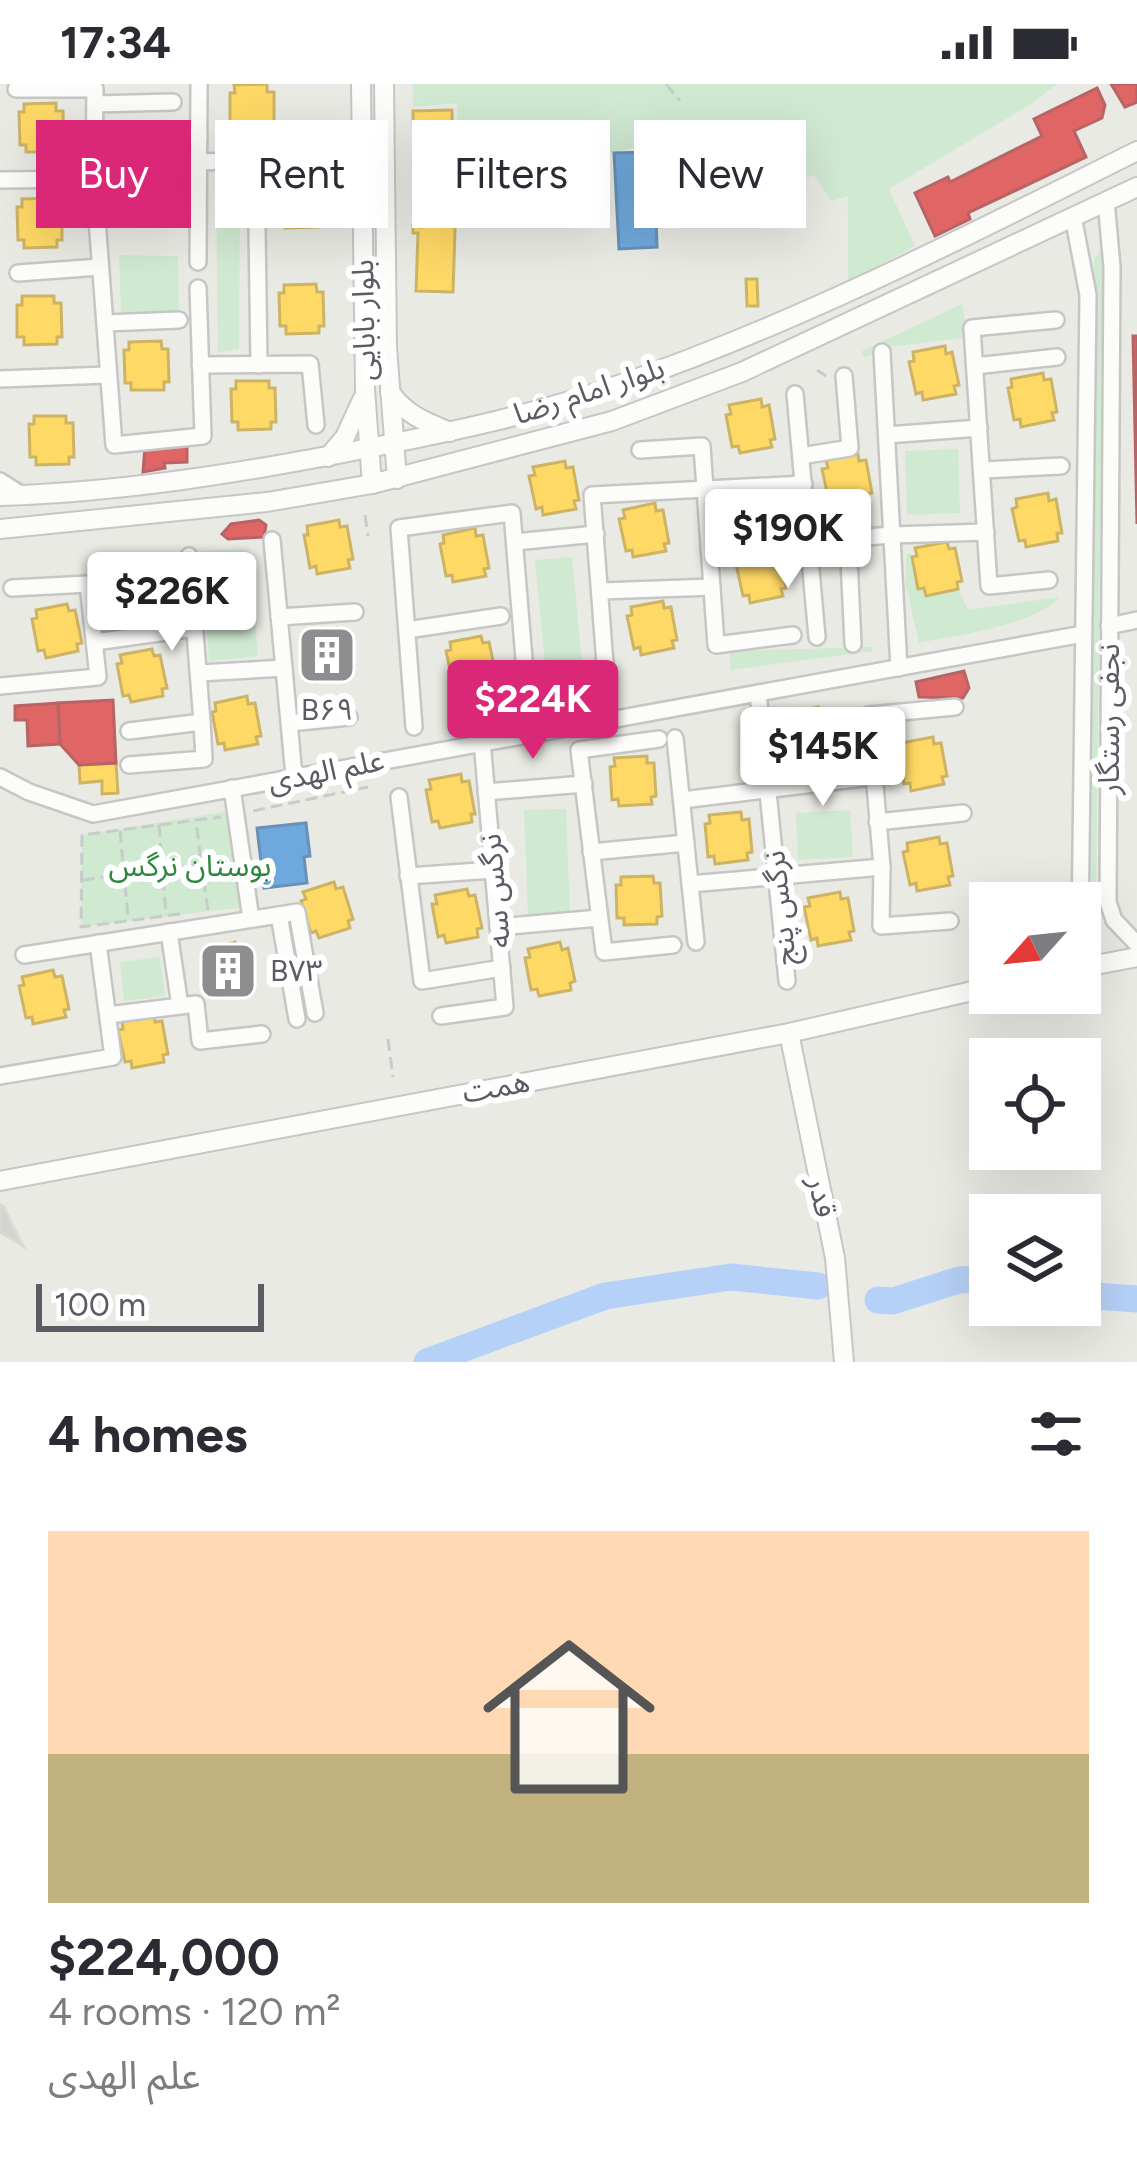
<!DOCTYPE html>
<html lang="en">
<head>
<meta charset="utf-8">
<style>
  body { margin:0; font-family:Figtree,"Noto Sans Arabic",sans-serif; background:#f2f2f3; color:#2b2b33; height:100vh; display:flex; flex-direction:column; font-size:45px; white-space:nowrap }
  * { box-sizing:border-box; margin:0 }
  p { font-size:39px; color:#7c7c81 }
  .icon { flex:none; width:66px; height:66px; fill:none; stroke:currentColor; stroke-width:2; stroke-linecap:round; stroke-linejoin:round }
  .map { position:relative; height:1278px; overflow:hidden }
  .details { display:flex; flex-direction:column; background:#fff; flex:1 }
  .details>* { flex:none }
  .banner { position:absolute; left:36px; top:36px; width:1065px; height:108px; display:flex; gap:24px }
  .needle { width:78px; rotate:243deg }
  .tools { position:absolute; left:969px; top:798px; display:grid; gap:24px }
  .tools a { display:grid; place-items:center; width:132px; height:132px; border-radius:0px; background:#fff; box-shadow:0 12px 48px #0002; font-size:60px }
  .scale { position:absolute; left:36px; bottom:30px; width:228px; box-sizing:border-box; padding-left:12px; border:6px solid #595c63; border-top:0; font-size:33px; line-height:42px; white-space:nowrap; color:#595c63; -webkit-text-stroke:9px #fff; paint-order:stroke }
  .price { position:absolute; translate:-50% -102px; padding:0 27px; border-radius:12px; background:#fff; color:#222; font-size:39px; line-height:78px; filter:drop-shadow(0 3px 6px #0008) }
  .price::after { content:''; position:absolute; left:50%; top:72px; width:36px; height:27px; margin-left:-18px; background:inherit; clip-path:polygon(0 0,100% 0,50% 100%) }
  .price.current { background:#db2777; color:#fff }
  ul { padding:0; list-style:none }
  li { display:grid; align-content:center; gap:24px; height:636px; padding:0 48px }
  li span { display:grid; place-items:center; height:372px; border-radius:0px; color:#555 }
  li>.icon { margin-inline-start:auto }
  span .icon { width:216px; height:216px; fill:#fffc; stroke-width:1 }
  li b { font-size:51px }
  h2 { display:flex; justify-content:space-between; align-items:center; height:144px; padding:0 48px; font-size:51px }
  .tag { padding:0 42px; border-radius:0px; background:#fff; box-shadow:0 12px 48px #0002; font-size:42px; line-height:108px }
  .tag.current { background:#db2777; color:#fff }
  .status { display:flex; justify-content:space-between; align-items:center; height:84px; padding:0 60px; background:#fff; direction:ltr }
  .status svg { height:33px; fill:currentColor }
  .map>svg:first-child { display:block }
  .green { fill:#d0e9d1 }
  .homes { fill:#ffd966; stroke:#cdb465; stroke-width:3 }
  .shops { fill:#e06666; stroke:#b86365; stroke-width:3 }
  .schools { fill:#6fa8dc; stroke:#6891b8; stroke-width:3 }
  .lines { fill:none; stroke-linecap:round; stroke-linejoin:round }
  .river { stroke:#b6d1f7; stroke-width:27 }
  .building { fill:#d3d3cf; stroke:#dad9d3; stroke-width:3 }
  .minor-casing { stroke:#c6c6c5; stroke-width:20 }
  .tertiary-casing { stroke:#c6c6c5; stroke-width:22 }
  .path { stroke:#c6ccca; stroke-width:3; stroke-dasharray:12 6; stroke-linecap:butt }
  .minor { stroke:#fcfcfb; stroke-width:15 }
  .tertiary { stroke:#fcfcfb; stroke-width:18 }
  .labels { text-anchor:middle; stroke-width:12; stroke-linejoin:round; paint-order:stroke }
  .street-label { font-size:30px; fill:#595c63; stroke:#fff }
  .poi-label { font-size:30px; fill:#595c63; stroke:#fff }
  .park-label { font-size:30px; fill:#2e8640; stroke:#fff }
</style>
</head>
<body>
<div class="status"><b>17:34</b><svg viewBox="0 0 49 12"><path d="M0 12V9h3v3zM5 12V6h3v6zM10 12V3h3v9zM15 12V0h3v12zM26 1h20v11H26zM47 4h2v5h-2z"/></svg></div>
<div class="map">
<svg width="1137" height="1278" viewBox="0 0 1137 1278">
  <rect width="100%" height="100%" fill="#eaeae4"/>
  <!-- green -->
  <g class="green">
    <path d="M413,0h644l-26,20 -142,85 26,57 -67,36v-86l-17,5 -17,-26 -62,24 -4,-77 -291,66v-85l-44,4z"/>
    <path d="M240,106l-1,159 -21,3 -2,-160z"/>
    <path d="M1100,168l3,4 -7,648 -5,-4 3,-641z"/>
    <path d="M119,171l59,1 1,55 -58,1z"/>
    <path d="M962,220l6,33 -93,12 -2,6 -9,2 -2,-6z"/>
    <path d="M958,365l2,64 -53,2 -2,-64z"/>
    <path d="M790,410l3,37 -74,7 -4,-37z"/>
    <path d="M249,465l9,107 -49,5 -7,-110z"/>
    <path d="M906,470h5l7,35 6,-1 2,7 32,-6 10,21 91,-13c-24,29 -103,38 -140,46l-13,-57z"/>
    <path d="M572,473l12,126 -25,3 3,28 -12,1 -15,-155z"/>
    <path d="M872,563l1,4 -143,19v-19z"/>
    <path d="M566,725l4,107 -42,1 -4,-107z"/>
    <path d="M850,726l3,47 -55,3 -2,-47z"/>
    <path d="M230,727l13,96 -162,20 1,-92z"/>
    <path d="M160,873l5,39 -41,5 -4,-39z"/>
  </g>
  <!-- homes -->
  <g class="homes">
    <path d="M267,0v8h7v34h-5v7l-32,1 -1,-8h-6v-33h5l-1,-8z"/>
    <path d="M56,19v8h7l1,33h-5v8h-33v-7h-6l-1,-33h5v-8z"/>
    <path d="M452,26l1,71 -38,1 -2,-71z"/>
    <path d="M748,38l3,45 -14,1 -3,-45z"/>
    <path d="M160,65v8h7v33h-5v8h-33v-7h-6l-1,-33h5v-8z"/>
    <path d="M316,94v8h7v34h-5v7l-33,1v-8h-6l-1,-33h5v-8z"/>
    <path d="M55,114v8h7v34h-5v7l-33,1v-8h-6l-1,-33h5v-8z"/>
    <path d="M421,115l35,1 -3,92 -37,-1 2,-58h-5v-7l7,1z"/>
    <path d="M746,195h11l1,27h-11z"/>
    <path d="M316,200l1,8h6l1,34h-5v7l-33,1v-8h-6l-1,-33h5v-8z"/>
    <path d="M22,212h32v7h7l1,34h-5v7l-33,1v-8h-7v-32h5z"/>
    <path d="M161,257l1,8h6l1,33h-5v8h-33v-7h-6l-1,-33h5v-8z"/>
    <path d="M945,262l1,8 6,-2 7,33 -5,1 2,8 -33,6 -1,-8 -6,2 -7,-32 5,-1 -1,-9z"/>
    <path d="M1043,289l1,7 7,-1 6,33 -5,1 2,7 -33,7 -1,-8 -6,1 -6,-32 4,-1 -1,-8z"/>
    <path d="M236,297h33v7h6l1,34h-5v7l-33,1v-8h-6l-1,-33h5z"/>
    <path d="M761,315l1,8 7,-2 6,34 -5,1 2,7 -32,6 -2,-7 -6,1 -6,-32 5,-1 -2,-9z"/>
    <path d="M34,332h32v7h7l1,34h-5v7l-33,1v-8h-6l-1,-33h5z"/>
    <path d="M858,370l1,7 7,-1 6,33 -5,1 2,7 -33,7 -1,-8 -6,2 -7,-33 6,-1 -2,-8z"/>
    <path d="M565,377l1,7 7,-1 6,33 -5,1 2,8 -33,6 -1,-8 -6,2 -7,-33 6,-1 -2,-8z"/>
    <path d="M1048,409l1,8 7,-2 6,34h-5l1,8 -32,6 -1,-7 -6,1 -7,-32 5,-2 -1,-8z"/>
    <path d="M655,419l1,8 7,-1 6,33 -5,1 2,7 -33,6 -1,-7 -6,1 -7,-32 6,-1 -2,-8z"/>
    <path d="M339,436l1,7 7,-1 6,33 -5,1 2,8 -33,6 -1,-8 -6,2 -6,-33h4l-1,-9z"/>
    <path d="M475,444l1,8 7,-1 6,33 -5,1 2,7 -33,6 -1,-7 -6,1 -6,-32 4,-1 -1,-8z"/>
    <path d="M947,458l2,7 6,-1 7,33 -5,1 1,7 -32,7 -2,-8 -6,1 -6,-32 5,-1 -2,-8z"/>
    <path d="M772,465l1,7 7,-1 6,33 -5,1 2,7 -33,7 -1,-8 -6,1 -7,-32 6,-1 -2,-8z"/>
    <path d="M150,470l1,7 7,-1 6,33 -5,1 1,7 -32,6 -1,-7 -6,1 -7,-32 5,-1 -1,-8z"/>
    <path d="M663,517l1,7 7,-1 6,33 -5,1 2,7 -33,7 -1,-8 -6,2 -7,-33 5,-1 -1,-8z"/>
    <path d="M67,520l2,7 6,-1 7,33 -5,1 1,7 -32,7 -2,-8 -6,1 -6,-32 5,-1 -1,-8z"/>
    <path d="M337,544l2,7 6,-1 7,33 -5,1 1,7 -32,7 -1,-8 -7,2 -6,-33 5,-1 -1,-8z"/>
    <path d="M481,552l2,7 6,-1 7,33 -5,1 1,7 -32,7 -1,-8 -6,2 -7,-33 5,-1 -1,-8z"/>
    <path d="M152,565l2,7 6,-1 7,33 -5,1 1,7 -32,6 -2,-7 -6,1 -6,-32 5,-1 -2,-8z"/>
    <path d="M247,612l1,8 7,-1 6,33 -5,1 2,7 -33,6 -1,-7 -6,1 -6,-32 4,-1 -1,-8z"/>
    <path d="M818,623l2,8 6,-1 7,33 -5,1 1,7 -32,6 -1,-7 -6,1 -7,-32 5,-1 -2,-8z"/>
    <path d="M933,653l1,7 7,-1 6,33 -5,1 2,7 -33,7 -1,-8 -6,1 -6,-32 5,-1 -2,-8z"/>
    <path d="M647,672v7h7l2,33 -5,1 1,7 -33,2 -1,-7 -6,1 -2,-33 5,-1 -1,-8z"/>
    <path d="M116,679l2,30 -16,1v-13l-22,2 -1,-18z"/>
    <path d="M461,690l1,8 7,-1 6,33h-4l1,8 -32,6 -2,-7 -6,1 -6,-32 5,-1 -2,-9z"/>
    <path d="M741,728l1,8 7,-1 3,33 -5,1 1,7 -33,4 -1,-8 -6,1 -3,-33 5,-1 -1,-8z"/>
    <path d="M939,753l1,7 7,-1 6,33 -5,1 2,8 -33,6 -1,-8 -6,2 -7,-33 5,-1 -1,-8z"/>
    <path d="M653,792l1,7h6l2,33 -5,1v7l-33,1v-7h-7l-1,-33h5v-8z"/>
    <path d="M334,798l2,7 7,-2 10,32 -5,2 2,7 -31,10 -3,-7 -5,2 -10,-32 5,-2 -3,-7z"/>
    <path d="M467,805l2,7 6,-1 7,33 -5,1 1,8 -32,6 -2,-8 -6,2 -6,-33h5l-2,-9z"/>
    <path d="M840,808l1,7 7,-1 6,33 -5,1 2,8 -33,6 -1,-8 -6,2 -7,-33 6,-1 -2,-8z"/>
    <path d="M235,858l3,8 6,-2 10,32 -4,1 2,7 -31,10 -3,-7 -6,2 -10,-31 5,-2 -3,-8z"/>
    <path d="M560,858l2,8 6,-2 7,33 -5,2 1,7 -32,6 -2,-7 -6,1 -6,-32 5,-1 -2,-8z"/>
    <path d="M53,886l2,7 7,-1 7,33 -5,1 2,7 -33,7 -1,-7 -6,1 -7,-32 5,-1 -2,-8z"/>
    <path d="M154,931l1,7 7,-1 6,33 -5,1 1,7 -32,6 -1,-7 -6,1 -7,-32 5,-1 -1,-8z"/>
  </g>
  <!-- shops -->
  <g class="shops">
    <path d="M1111,0h26v18l-12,5z"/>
    <path d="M1097,4l8,17 -3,13 -28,13 12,26 -118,56 2,6 -35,17 -20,-43 33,-16 2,5 92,-46 -8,-17z"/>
    <path d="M1133,252h4v188z"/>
    <path d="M187,361v17l-23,1 1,5 -22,4 2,-26z"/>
    <path d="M259,436l7,5 -2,12 -36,2 -6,-5 9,-10z"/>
    <path d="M964,587l5,17 -6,10 -44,-1 -3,-15z"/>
    <path d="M595,601l3,14 -13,2 -2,-14z"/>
    <path d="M113,616l3,63 -37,2 -19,-21 -2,-41z"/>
    <path d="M58,619l2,41 -32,2 -1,-26h-12v-14z"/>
  </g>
  <!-- schools -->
  <g class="schools">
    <path d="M652,68l2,36 5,-1 2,28h-5l1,32 -38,2 -5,-96z"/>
    <path d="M306,739l4,33 -6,1 3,26 -43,5 -7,-60z"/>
  </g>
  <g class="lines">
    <!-- river -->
    <g class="river">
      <path d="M1080,1211l57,4"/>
      <path d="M878,1216l15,1 66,-21 31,-2"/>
      <path d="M427,1278l178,-66 126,-19 87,9"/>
    </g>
  </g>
  <!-- building -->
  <path class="building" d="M0,1121l3,1 20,40 -23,-14z"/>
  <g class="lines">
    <defs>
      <g id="minor">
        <path d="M16,5h79l-1,90 20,266 89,-9 -5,-148"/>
        <path d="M95,20l78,-2"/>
        <path d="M94,52h105"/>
        <path d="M256,75l3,206"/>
        <path d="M199,78l131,-4"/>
        <path d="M0,96l94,-1"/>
        <path d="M1106,117l6,66 -4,635 6,18 23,24"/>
        <path d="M1073,132l15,79 -8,635"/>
        <path d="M198,178l1,-178"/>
        <path d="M18,189l82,-6"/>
        <path d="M105,239l74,-3"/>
        <path d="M882,268l17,316"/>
        <path d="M200,281l110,-1 6,61"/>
        <path d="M975,282l82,-9"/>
        <path d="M0,295l107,-4"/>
        <path d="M795,310l22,243"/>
        <path d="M887,351l92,-7"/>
        <path d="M640,366l62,-4 14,199 77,-10"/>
        <path d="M801,372l49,-8 -6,-72"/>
        <path d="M983,386l78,-4"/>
        <path d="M0,397l22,14"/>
        <path d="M848,454l5,106"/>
        <path d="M272,456l22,236"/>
        <path d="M515,458l81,-8"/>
        <path d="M709,465l183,-14 94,-3"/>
        <path d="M1049,496l-60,6 -17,-258 84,-8"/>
        <path d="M601,507l111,-4"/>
        <path d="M279,533l76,-5"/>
        <path d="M1109,542l28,-6"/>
        <path d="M407,546l94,-14"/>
        <path d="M95,558l100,-14"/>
        <path d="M199,589l85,-5"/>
        <path d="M0,602l98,-9 -10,-93 -76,4"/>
        <path d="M607,605l-15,-194 212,-11"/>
        <path d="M758,609l29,288"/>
        <path d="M290,639l59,-6"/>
        <path d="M414,643l-15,-199 113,-15 18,219"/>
        <path d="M129,647l73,-9 -13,-166"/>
        <path d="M675,654l21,204"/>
        <path d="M659,655l-80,11 25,202 69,-7"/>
        <path d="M129,681l75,-6 -2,-37"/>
        <path d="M0,693l29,15 64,22 990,-180"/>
        <path d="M232,704l19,131"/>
        <path d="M486,708l98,-8"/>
        <path d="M399,713l23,184 80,-13"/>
        <path d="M682,716l190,-23"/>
        <path d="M877,738l86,-9"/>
        <path d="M591,768l95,-9"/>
        <path d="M408,792l85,-6"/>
        <path d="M690,800l192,-17"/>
        <path d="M279,831l18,-3 18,101"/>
        <path d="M950,837l-69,5 1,-59 -13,-152 86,-8"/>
        <path d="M498,843l101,-9"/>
        <path d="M24,871l255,-40 18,104"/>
        <path d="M180,922l16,-2 4,37 62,-7"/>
        <path d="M108,931l72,-9 -11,-74"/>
        <path d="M441,932l64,-9 -23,-266"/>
        <path d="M0,992l113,-19 -15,-114"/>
      </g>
      <g id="tertiary">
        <path d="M361,0l4,305 7,95"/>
        <path d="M384,0l3,263 10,132"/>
        <path d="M390,308c15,22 35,30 60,40"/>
        <path d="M328,373l17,-20 17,-37"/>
        <path d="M0,412c125,-4 247,-24 369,-48 86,-17 172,-35 255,-65 178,-62 345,-148 513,-232"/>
        <path d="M0,445l267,-27 105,-18 240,-63 130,-49 395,-185"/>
        <path d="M1080,884l57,-11"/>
        <path d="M789,949l46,225 9,104"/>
        <path d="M0,1097l789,-148 201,-46"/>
      </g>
    </defs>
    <!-- minor casing -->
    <use href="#minor" class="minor-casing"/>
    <!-- tertiary casing -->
    <use href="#tertiary" class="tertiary-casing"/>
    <!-- path -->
    <g class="path">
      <path d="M666,0l14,17"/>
      <path d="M817,286l9,6"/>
      <path d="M365,431l3,21"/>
      <path d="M253,727l115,-24"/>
      <path d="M159,741l7,90"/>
      <path d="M120,747l8,86"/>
      <path d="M83,796l118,-16 -5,-45"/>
      <path d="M208,826l-7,-46 27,-4"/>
      <path d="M180,830l-99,13 1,-92 139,-18"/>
      <path d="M388,955l5,38"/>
    </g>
    <!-- minor -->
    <use href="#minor" class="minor"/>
    <!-- tertiary -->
    <use href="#tertiary" class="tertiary"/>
  </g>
  <!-- icons -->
  <defs>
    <symbol id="building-square" viewBox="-11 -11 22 22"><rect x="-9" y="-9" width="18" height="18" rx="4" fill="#8c8e90" stroke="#fff"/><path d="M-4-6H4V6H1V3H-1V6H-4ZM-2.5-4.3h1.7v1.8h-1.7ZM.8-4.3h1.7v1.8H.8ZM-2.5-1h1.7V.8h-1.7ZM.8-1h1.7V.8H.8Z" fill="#fff"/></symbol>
  </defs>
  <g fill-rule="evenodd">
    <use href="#building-square" x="294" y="538" width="66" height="66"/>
    <use href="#building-square" x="195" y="854" width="66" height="66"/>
  </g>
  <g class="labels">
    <!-- street labels -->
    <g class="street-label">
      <text transform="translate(364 236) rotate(-91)" y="10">بلوار بابایی</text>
      <text transform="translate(589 307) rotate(-18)" y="10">بلوار امام رضا</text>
      <text transform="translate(1109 635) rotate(-90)" y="10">نجفی رستگار</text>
      <text transform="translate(326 687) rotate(-11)" y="10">علم الهدی</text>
      <text transform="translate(495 807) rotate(-95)" y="10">نرگس سه</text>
      <text transform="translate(780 824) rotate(-96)" y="10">نرگس پنج</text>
      <text transform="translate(496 1003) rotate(-10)" y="10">همت</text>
      <text transform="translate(822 1113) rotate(78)" y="10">قدر</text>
    </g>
    <!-- poi labels -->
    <g class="poi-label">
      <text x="327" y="636">B۶۹</text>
      <text x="270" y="897" text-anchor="start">B۷۳</text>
    </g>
    <!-- park labels -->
    <g class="park-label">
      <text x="190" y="792">بوستان نرگس</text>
    </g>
  </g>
</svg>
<div class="tools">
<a><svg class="needle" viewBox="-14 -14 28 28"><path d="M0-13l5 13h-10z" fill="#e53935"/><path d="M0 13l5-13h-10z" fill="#7c7c81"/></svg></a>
<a><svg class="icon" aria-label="locate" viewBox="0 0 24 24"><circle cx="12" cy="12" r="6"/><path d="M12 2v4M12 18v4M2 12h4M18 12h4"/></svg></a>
<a><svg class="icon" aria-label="layers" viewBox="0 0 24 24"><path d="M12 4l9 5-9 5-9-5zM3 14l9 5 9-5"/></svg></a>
</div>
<div class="scale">100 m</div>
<b class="price" style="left:788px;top:507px">$190K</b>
<b class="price" style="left:172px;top:570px">$226K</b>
<b class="price current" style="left:533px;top:678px">$224K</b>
<b class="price" style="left:823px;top:725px">$145K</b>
<div class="banner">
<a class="tag current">Buy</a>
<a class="tag">Rent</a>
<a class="tag">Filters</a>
<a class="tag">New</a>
</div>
</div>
<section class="details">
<h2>4 homes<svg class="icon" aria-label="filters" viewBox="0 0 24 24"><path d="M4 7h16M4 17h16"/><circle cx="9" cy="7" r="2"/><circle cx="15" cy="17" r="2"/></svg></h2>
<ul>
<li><span style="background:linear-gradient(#ffd9b3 60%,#c2b280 0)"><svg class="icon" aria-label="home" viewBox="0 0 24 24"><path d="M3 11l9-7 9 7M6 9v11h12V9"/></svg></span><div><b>$224,000</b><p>4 rooms · 120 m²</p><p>علم الهدی</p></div></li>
</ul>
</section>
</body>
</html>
